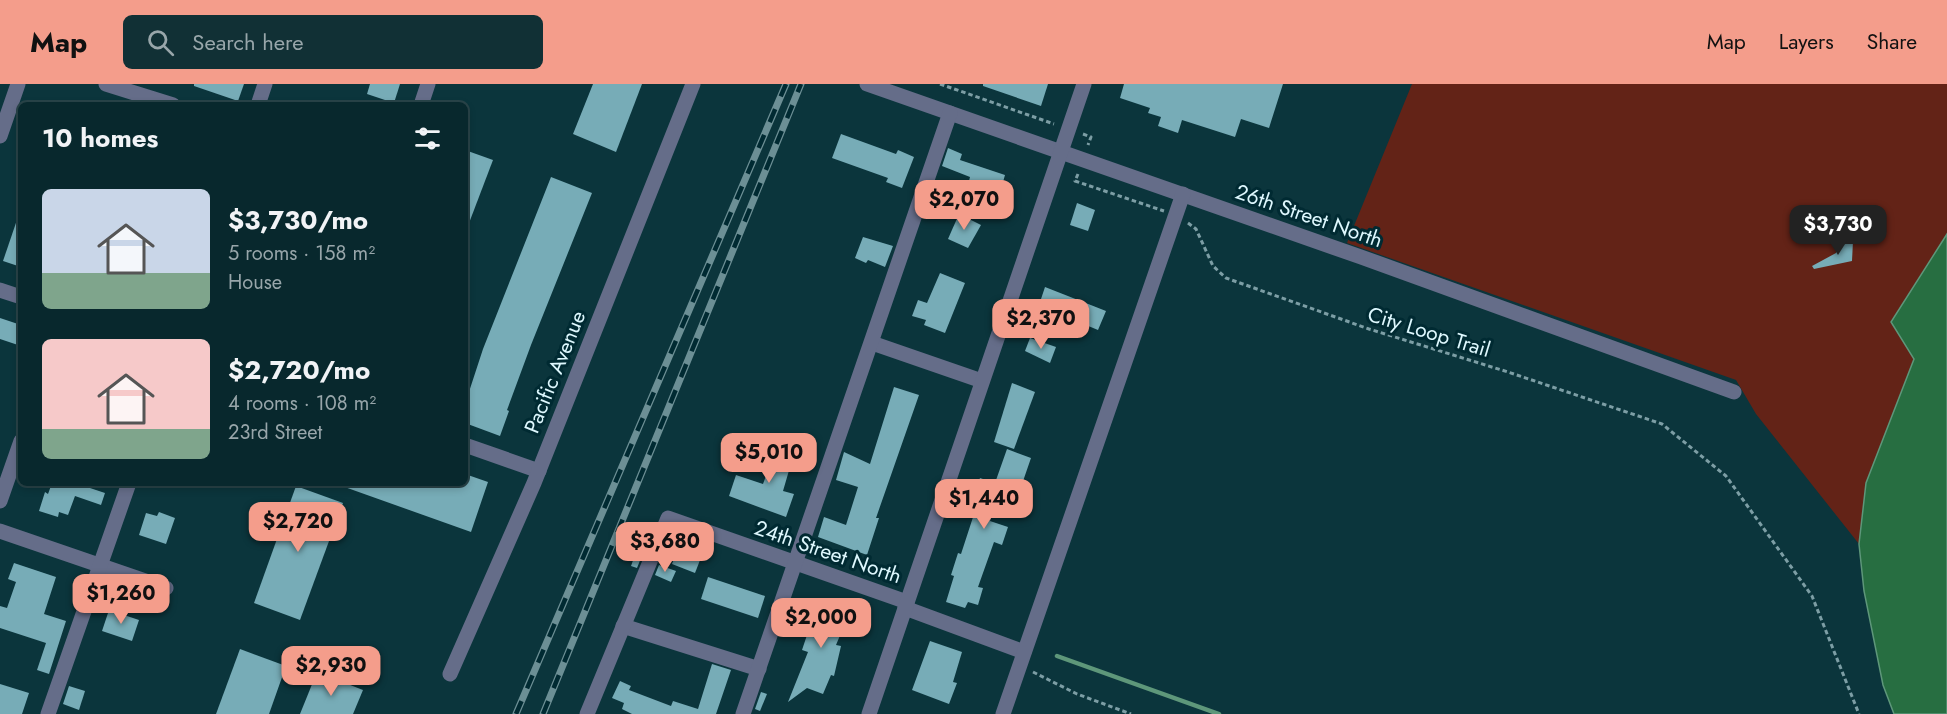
<!DOCTYPE html>
<html lang="en">
<head>
<meta charset="utf-8">
<style>
  body { margin:0; font-family:Jost,sans-serif; background:#113035; color:#f1f3f6; height:100vh; display:flex; flex-direction:column; font-size:22px; white-space:nowrap }
  * { box-sizing:border-box; margin:0 }
  p { font-size:20px; color:#98a6aa }
  .icon { flex:none; width:33px; height:33px; fill:none; stroke:currentColor; stroke-width:2; stroke-linecap:round; stroke-linejoin:round }
  .map { position:relative; flex:1; overflow:hidden }
  .drawer { position:absolute; left:18px; top:18px; width:450px; height:384px; display:flex; flex-direction:column; background:#08282d; border-radius:9px; box-shadow:0 3px 9px #0003,0 0 0 2px #294449 }
  .drawer>* { flex:none }
  .price { position:absolute; translate:-50% -51px; padding:0 14px; border-radius:12px; background:#f49d8b; color:#111; font-size:20px; line-height:39px; filter:drop-shadow(0 2px 3px #0008) }
  .price::after { content:''; position:absolute; left:50%; top:36px; width:18px; height:14px; margin-left:-9px; background:inherit; clip-path:polygon(0 0,100% 0,50% 100%) }
  .price.selected { background:#222; color:#fff }
  ul { padding:0; list-style:none }
  li { display:flex; align-items:center; gap:18px; height:150px; padding:0 24px }
  li span { display:grid; place-items:center; flex:none; width:168px; height:120px; border-radius:9px; color:#555 }
  li>.icon { margin-inline-start:auto }
  span .icon { width:72px; height:72px; fill:#fffc; stroke-width:1 }
  li b { font-size:26px }
  h2 { display:flex; justify-content:space-between; align-items:center; height:72px; padding:0 24px; font-size:26px }
  header { display:flex; align-items:center; gap:36px; box-sizing:border-box; height:84px; padding:0 30px; background:#f49d8b; color:#111 }
  header strong { font-size:28px }
  nav { display:flex; gap:33px; margin-inline-start:auto; font-size:21px }
  .search { width:420px; height:54px; background:#113035; display:flex; align-items:center; gap:15px; box-sizing:border-box; padding:0 21px; border-radius:9px; color:#98a6aa; font-size:22px }
  .map>svg:first-child { display:block }
  .green { fill:#632317 }
  .water { fill:#276e41; stroke:#5e977a; stroke-width:1.5 }
  .lines { fill:none; stroke-linecap:round; stroke-linejoin:round }
  .stream { stroke:#5e977a; stroke-width:4.5 }
  .building { fill:#77acb7 }
  .path { stroke:#7d9ea5; stroke-width:3; stroke-dasharray:4.5 3; stroke-linecap:butt }
  .minor { stroke:#656d89; stroke-width:15 }
  .rail-casing { stroke:#6c8f95; stroke-width:7 }
  .rail { stroke:#002a32; stroke-width:4.5; stroke-dasharray:14; stroke-linecap:butt }
  .labels { text-anchor:middle; stroke-width:6; stroke-linejoin:round; paint-order:stroke }
  .street-label { font-size:21px; fill:#def8fe; stroke:#002a32 }
</style>
</head>
<body>
<header>
<strong>Map</strong>
<div class="search"><svg class="icon" aria-label="search" viewBox="0 0 24 24"><circle cx="10" cy="10" r="6"/><path d="M15 15l6 6"/></svg>Search here</div>
<nav><a>Map</a><a>Layers</a><a>Share</a></nav>
</header>
<div class="map">
<svg width="1947" height="630" viewBox="0 0 1947 630">
  <rect width="100%" height="100%" fill="#0b353c"/>
  <!-- green -->
  <path class="green" d="M1412,0h535v150l-55,88 22,37 -48,124 -7,61 -103,-130 -20,-34 -389,-137z"/>
  <!-- water -->
  <path class="water" d="M1947,150v480h-53l-11,-29 -19,-94 -5,-47 7,-61 48,-124 -23,-37z"/>
  <g class="lines">
    <!-- stream -->
    <path class="stream" d="M1057,572l162,58"/>
  </g>
  <!-- building -->
  <g class="building">
    <path d="M194,0h50l-6,17 -44,-15z"/>
    <path d="M370,0h30l-6,19 -27,-9z"/>
    <path d="M593,0h49l-26,68 -43,-18z"/>
    <path d="M983,0h65l-7,22 -58,-20z"/>
    <path d="M1124,0h159l-14,44 -28,-9 -6,18 -53,-17 -4,13 -20,-7 3,-9 -13,-4 2,-5 -30,-10z"/>
    <path d="M841,50l55,20 2,-4 16,7 -12,31 -16,-6 2,-4 -56,-20z"/>
    <path d="M948,64l14,6 -2,6 45,15 -6,21 -31,-11 2,-8 -28,-11z"/>
    <path d="M465,66l28,10 -27,71h-1z"/>
    <path d="M551,93l41,16 -61,152 -24,65 2,1 -9,25 -35,-13v-19l18,-55z"/>
    <path d="M1077,119l18,7 -7,21 -18,-6z"/>
    <path d="M19,130l2,1v52l-18,-6z"/>
    <path d="M959,130l22,11 -13,23 -20,-9z"/>
    <path d="M863,153l30,9 -8,21 -17,-7 -2,3 -11,-5z"/>
    <path d="M1853,157l-1,20 -38,8 -2,-3 24,-13v-8z"/>
    <path d="M940,189l25,10 -20,50 -21,-8 2,-5 -14,-4 6,-16 9,3z"/>
    <path d="M1045,203l61,24 -8,19 -17,-7 1,-4 -42,-17z"/>
    <path d="M0,234l21,7v21l-21,-7z"/>
    <path d="M1030,254l26,9 -6,16 -25,-12z"/>
    <path d="M1012,299l23,9 -21,57 -20,-7z"/>
    <path d="M894,303l25,8 -43,123h3l-12,37 -49,-18 6,-20 22,8 12,-38 -22,-7 8,-28 26,12z"/>
    <path d="M778,359l22,8 -7,17 -3,-1 -7,24 11,3 -8,23 -57,-21 7,-21 27,9z"/>
    <path d="M1007,365l24,9 -10,29 -10,-4 -6,17 -6,-2 -9,23 18,6 -6,18 -8,-3 -16,45 5,1 -5,17 -10,-3 -3,6 -19,-6 8,-26 -3,-1 7,-22 3,1 15,-46 -7,-3 11,-27 15,5z"/>
    <path d="M465,390l23,8 -17,50 -132,-47 126,-2z"/>
    <path d="M52,399h23l30,10 -4,12 -26,-9 -7,19 -9,-3 -1,5 -19,-6 6,-19 3,2z"/>
    <path d="M296,402l47,17 -43,117 -46,-17z"/>
    <path d="M159,428l16,6 -9,26 -27,-9 7,-22 11,3z"/>
    <path d="M679,462l23,9 -7,18 -23,-9z"/>
    <path d="M635,471l6,3 -4,10 -6,-2z"/>
    <path d="M14,479l42,14 -12,37 22,7 -17,53 -12,-4 9,-27 -46,-15v-22l7,2 9,-26 -8,-3z"/>
    <path d="M659,481l17,6 -5,11 -16,-7z"/>
    <path d="M708,493l57,19 -7,22 -57,-19z"/>
    <path d="M816,518l33,12 -13,31 5,1 -7,30 -3,-1 -8,19 -16,-6 -19,14 20,-50 -6,-2 9,-27 -3,-1z"/>
    <path d="M109,526l30,10 -7,21 -30,-10z"/>
    <path d="M930,557l32,11 -9,30 4,1 -8,21 -37,-14z"/>
    <path d="M240,565l46,17 -17,48h-53z"/>
    <path d="M712,580l19,6 -15,44h-84l-10,-5 2,-6 -12,-5 8,-17 11,5 -2,4 42,16 2,-5 25,8z"/>
    <path d="M317,588l46,18 -10,24h-53z"/>
    <path d="M0,600l29,9 -7,21h-22z"/>
    <path d="M69,602l16,5 -6,19 -16,-6z"/>
    <path d="M761,608l6,2 -7,17 -5,-2z"/>
  </g>
  <g class="lines">
    <!-- path -->
    <g class="path">
      <path d="M940,0l114,40"/>
      <path d="M1083,50l8,3 -3,8"/>
      <path d="M1078,90l-3,7 89,30"/>
      <path d="M1188,139l8,6 17,37 13,12 143,51 139,43 154,52 64,52 86,120 47,118"/>
      <path d="M1033,588l44,22 54,20"/>
    </g>
    <!-- minor -->
    <g class="minor">
      <path d="M106,0l67,21"/>
      <path d="M867,0l494,173 373,135"/>
      <path d="M258,21l7,-21"/>
      <path d="M421,21l7,-21"/>
      <path d="M0,52l18,-52"/>
      <path d="M0,206l21,7"/>
      <path d="M872,259l110,38"/>
      <path d="M465,361l74,26"/>
      <path d="M0,417l21,-60"/>
      <path d="M0,447l166,57"/>
      <path d="M905,524l119,44"/>
      <path d="M623,542l136,43"/>
      <path d="M450,590l84,-191 159,-399"/>
      <path d="M48,630l81,-231"/>
      <path d="M587,630l81,-196 239,84"/>
      <path d="M743,630l207,-601"/>
      <path d="M869,630l215,-630"/>
      <path d="M1003,630l180,-520"/>
    </g>
    <defs>
      <g id="rail">
        <path d="M516,630l270,-630"/>
        <path d="M543,630l258,-630"/>
      </g>
    </defs>
    <!-- rail casing -->
    <use href="#rail" class="rail-casing"/>
    <!-- rail -->
    <use href="#rail" class="rail"/>
  </g>
  <g class="labels">
    <!-- street labels -->
    <g class="street-label">
      <text transform="translate(1309 132) rotate(19)" y="7">26th Street North</text>
      <text transform="translate(1429 248) rotate(17)" y="7">City Loop Trail</text>
      <text transform="translate(555 288) rotate(-68)" y="7">Pacific Avenue</text>
      <text transform="translate(828 468) rotate(19)" y="7">24th Street North</text>
    </g>
  </g>
</svg>
<b class="price" style="left:964px;top:147px">$2,070</b>
<b class="price selected" style="left:1838px;top:172px">$3,730</b>
<b class="price" style="left:1041px;top:266px">$2,370</b>
<b class="price" style="left:769px;top:400px">$5,010</b>
<b class="price" style="left:984px;top:446px">$1,440</b>
<b class="price" style="left:298px;top:469px">$2,720</b>
<b class="price" style="left:665px;top:489px">$3,680</b>
<b class="price" style="left:121px;top:541px">$1,260</b>
<b class="price" style="left:821px;top:565px">$2,000</b>
<b class="price" style="left:331px;top:613px">$2,930</b>
<section class="drawer">
<h2>10 homes<svg class="icon" aria-label="filters" viewBox="0 0 24 24"><path d="M4 7h16M4 17h16"/><circle cx="9" cy="7" r="2"/><circle cx="15" cy="17" r="2"/></svg></h2>
<ul>
<li><span style="background:linear-gradient(#c9d6e8 70%,#7fa58c 0)"><svg class="icon" aria-label="home" viewBox="0 0 24 24"><path d="M3 11l9-7 9 7M6 9v11h12V9"/></svg></span><div><b>$3,730/mo</b><p>5 rooms · 158 m²</p><p>House</p></div></li>
<li><span style="background:linear-gradient(#f6c9c9 75%,#7fa58c 0)"><svg class="icon" aria-label="home" viewBox="0 0 24 24"><path d="M3 11l9-7 9 7M6 9v11h12V9"/></svg></span><div><b>$2,720/mo</b><p>4 rooms · 108 m²</p><p>23rd Street</p></div></li>
</ul>
</section>
</div>
</body>
</html>
